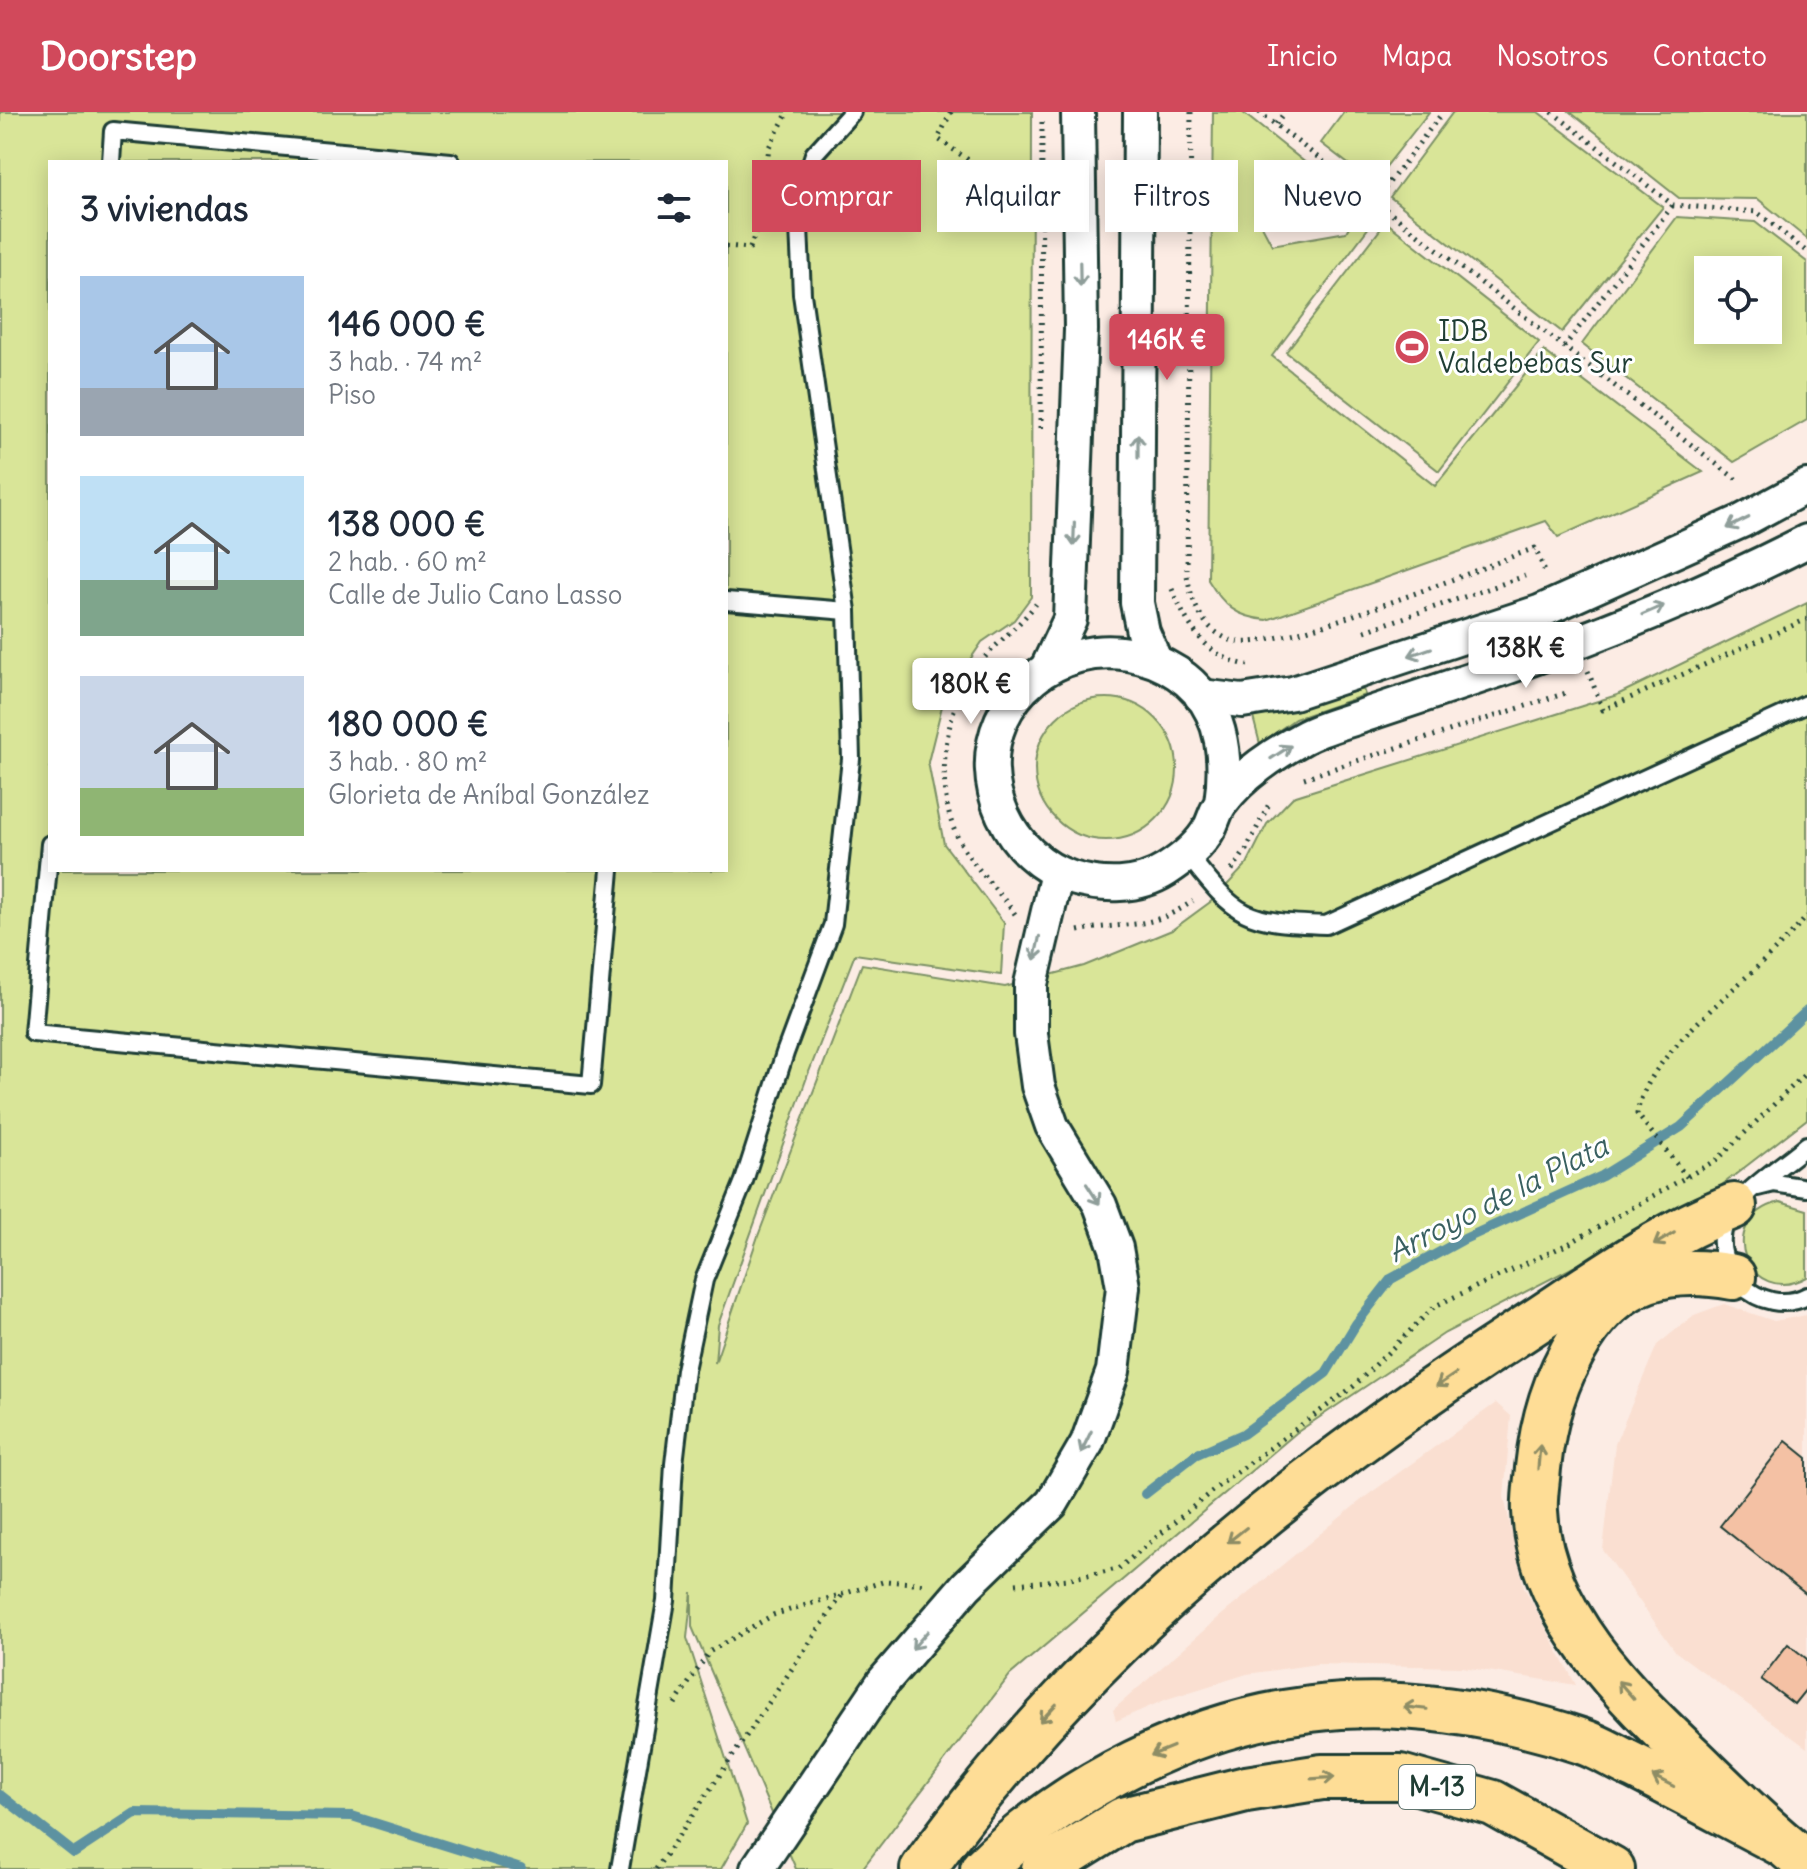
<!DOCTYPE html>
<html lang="es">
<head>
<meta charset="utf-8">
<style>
  body { margin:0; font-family:Delius,sans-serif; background:#f6f6f7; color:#1f2937; height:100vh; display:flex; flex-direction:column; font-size:30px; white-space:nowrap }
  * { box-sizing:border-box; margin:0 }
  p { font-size:26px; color:#747a83 }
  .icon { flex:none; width:44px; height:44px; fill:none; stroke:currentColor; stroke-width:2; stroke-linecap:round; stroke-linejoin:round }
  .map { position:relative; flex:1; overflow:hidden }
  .details { position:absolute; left:48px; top:48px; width:680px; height:712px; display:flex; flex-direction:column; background:#fff; border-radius:0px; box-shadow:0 4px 20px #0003 }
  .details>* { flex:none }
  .hud { position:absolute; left:752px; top:48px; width:760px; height:72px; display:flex; gap:16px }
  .tools { position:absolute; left:1694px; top:144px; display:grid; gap:16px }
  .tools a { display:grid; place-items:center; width:88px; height:88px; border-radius:0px; background:#fff; box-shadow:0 4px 20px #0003; font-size:40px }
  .price { position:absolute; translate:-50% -68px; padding:0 18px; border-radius:8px; background:#fff; color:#222; font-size:26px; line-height:52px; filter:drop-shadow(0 2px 4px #0008) }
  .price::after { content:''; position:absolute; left:50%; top:48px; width:24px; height:18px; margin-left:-12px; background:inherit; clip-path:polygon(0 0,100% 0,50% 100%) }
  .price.selected { background:#d1495b; color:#fff }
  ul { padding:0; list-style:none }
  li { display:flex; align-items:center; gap:24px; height:200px; padding:0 32px }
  li span { display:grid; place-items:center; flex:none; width:224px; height:160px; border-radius:0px; color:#555 }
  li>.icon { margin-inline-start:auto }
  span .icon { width:96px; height:96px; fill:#fffc; stroke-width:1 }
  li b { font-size:34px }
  h2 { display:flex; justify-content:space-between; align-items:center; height:96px; padding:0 32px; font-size:34px }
  .pill { padding:0 28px; border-radius:0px; background:#fff; box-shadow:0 4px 20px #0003; font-size:28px; line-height:72px }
  .pill.selected { background:#d1495b; color:#fff }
  header { display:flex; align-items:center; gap:48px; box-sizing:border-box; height:112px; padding:0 40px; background:#d1495b; color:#fff }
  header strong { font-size:38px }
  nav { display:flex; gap:44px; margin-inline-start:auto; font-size:28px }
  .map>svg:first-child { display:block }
  .built { fill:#fadfd1 }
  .green { fill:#d9e598; stroke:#7c9166; stroke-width:2; fill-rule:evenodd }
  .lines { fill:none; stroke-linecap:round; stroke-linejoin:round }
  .stream { stroke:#5d92a1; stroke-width:10 }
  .building { fill:#f4c1a4; stroke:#1f3d34; stroke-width:2 }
  .lane-casing { stroke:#1f3d34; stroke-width:22 }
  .street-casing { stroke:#1f3d34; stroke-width:38 }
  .highway-casing { stroke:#1f3d34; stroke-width:50 }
  .path { stroke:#1f3d34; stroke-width:5; stroke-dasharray:2 6; stroke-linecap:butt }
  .lane { stroke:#fff; stroke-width:16 }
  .street { stroke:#fff; stroke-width:32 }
  .highway { stroke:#fedd96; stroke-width:44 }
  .oneway { stroke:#8f9e9a }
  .oneway2 { stroke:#8e8d65 }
  .labels { text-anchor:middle; stroke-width:6; stroke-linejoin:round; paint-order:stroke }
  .shield { fill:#fff; stroke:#627771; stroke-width:2 }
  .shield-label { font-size:26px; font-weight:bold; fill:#1f3d34 }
  .poi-label { font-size:28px; fill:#1f3d34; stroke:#fff; text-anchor:start }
  .water-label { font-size:30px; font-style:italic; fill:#396061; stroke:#fff }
</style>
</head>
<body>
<header>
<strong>Doorstep</strong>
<nav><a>Inicio</a><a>Mapa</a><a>Nosotros</a><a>Contacto</a></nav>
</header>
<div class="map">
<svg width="1807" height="1757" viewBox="0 0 1807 1757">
  <rect width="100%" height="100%" fill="#fcece4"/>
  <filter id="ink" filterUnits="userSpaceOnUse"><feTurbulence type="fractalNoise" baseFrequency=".0125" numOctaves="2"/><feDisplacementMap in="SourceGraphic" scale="16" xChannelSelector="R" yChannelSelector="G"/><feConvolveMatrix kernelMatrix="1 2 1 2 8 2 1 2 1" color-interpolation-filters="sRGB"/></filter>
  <g filter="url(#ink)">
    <!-- built -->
    <g class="built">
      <path d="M1724,1192l50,17 33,-6v433l-131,-96 -73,-102 12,-106 42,-99 37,-30z"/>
      <path d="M1496,1291l15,13 -7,81 20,90 52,98 -113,-18 -146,-3 -70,10 -80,25 -51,22 -3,-11 105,-92 147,-121z"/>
    </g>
    <!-- green -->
    <g class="green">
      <path d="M0,0h1032l-1,485 -17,23 -32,22 -38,56 -16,64 16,82 60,79 -3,52 -146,-21 -48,123 -89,248 -3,38 43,-127 104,-272 143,23 79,-21 88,-36 41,-30 34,-36 20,-40 26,-27 324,-102 190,-92v516l-107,83 -255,131 -149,100 -286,242 -148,194h-66l-104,-242v-35l-5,46 60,186 -26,45h-721zM50,50h676v708h-676z"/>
      <path d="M1213,0h29l70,56 -45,9 -9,12 4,37 10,19 74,-13 15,-27 17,10 -106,141 163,130 109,-135 159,121 -145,65 -12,-16 -279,99c-31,-3 -43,-14 -59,-40z"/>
      <path d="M1344,0h85l-56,71 -52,-40z"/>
      <path d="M1453,0h85l125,95 -101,125 -172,-135z"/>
      <path d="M1570,0h237v127l-49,-40 -79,-1z"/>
      <path d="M1677,105l78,5 52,40v158l-73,42 -152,-118zM1708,158h60v60h-60z"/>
      <path d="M1386,110l153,120 -100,129 -153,-119z"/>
      <path d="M1363,577l2,6 -70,24 -35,25 -7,-27 35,-6z"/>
      <circle cx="1106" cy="657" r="71"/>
      <path d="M1780,1090l27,8v67c-58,32 -96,-57 -27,-75z"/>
    </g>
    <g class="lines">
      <!-- stream -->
      <g class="stream">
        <path d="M1145,1382l50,-39 48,-21 83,-61 30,-49 35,-45 71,-39 140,-64 79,-49 126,-116"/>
        <path d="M0,1683l74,58 61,-40 217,3 169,53"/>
      </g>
    </g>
    <!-- building -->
    <g class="building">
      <path d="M1786,1329l21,17v137l-87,-69z"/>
      <path d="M1788,1532l19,15v29l-13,16 -33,-25z"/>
    </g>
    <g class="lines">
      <defs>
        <g id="lane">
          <path d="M111,50l2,-31 338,31"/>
          <path d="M726,489l121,10"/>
          <path d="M50,732l-17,189 558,52 19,-215"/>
          <path d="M1188,743c50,64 57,67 138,70l481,-221"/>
          <path d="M1807,1033c-23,20 -69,48 -81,76 -20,47 35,99 81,75"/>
          <path d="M1758,1075l16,-4 33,5"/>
          <path d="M620,1757l46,-268 8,-137 11,-94 19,-90 40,-99 41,-128 48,-129 18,-165 -4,-148 -45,-317 -4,-90 16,-50 38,-42"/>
        </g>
        <g id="street">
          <path d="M1140,0l-3,491 6,29 12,28"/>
          <path d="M1047,556l23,-49 11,-289 -3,-218"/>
          <path d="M1201,584l41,5 51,-8 246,-81 203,-91 65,-35"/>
          <path d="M1221,691c7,-48 1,-101 -44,-130 -60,-40 -145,-21 -176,48 -27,61 8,137 71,157 30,9 66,10 94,-8 17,-11 34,-24 44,-43 4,-8 6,-18 12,-25 19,-26 53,-49 81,-64 20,-11 44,-16 65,-24 44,-15 88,-29 132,-44 104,-36 209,-79 307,-129"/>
          <path d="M757,1757l126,-187 83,-96 86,-83 35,-60 26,-72 10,-84 -7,-39 -16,-43 -48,-79 -14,-40 -7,-52v-50l26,-111"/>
        </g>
        <g id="highway">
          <path d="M1733,1165c-66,-12 -114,1 -152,60 -26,42 -38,83 -43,131 -1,14 -4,29 -3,43 5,102 90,184 160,250 36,35 72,71 112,102"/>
          <path d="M923,1757c159,-222 370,-391 598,-538 69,-45 137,-95 213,-125"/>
          <path d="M983,1757c85,-84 210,-146 328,-160 88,-11 186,4 270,32 19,6 37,18 55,26 49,25 97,51 145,76"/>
          <path d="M1044,1757l79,-49 123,-31 76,-12h78l93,26 119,66"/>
        </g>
      </defs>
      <!-- lane casing -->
      <use href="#lane" class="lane-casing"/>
      <!-- street casing -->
      <use href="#street" class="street-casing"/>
      <!-- highway casing -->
      <use href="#highway" class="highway-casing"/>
      <!-- path -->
      <g class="path">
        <path d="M951,0l-13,27 51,35 45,4"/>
        <path d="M1191,0l-4,463c5,29 16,56 46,66 39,13 252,-75 302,-93l11,26"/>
        <path d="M1259,0l477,367"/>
        <path d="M1552,0l121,93 84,7 50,40"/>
        <path d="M1276,12l9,-12"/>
        <path d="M1375,89l68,-89"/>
        <path d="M726,134l24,2 10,-29 9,-72 19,-35"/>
        <path d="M1564,235l109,-142"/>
        <path d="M1041,316l1,-306"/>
        <path d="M1172,477c15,36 34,69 76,76"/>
        <path d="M1365,519l160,-55"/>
        <path d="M1588,559l15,39 204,-91"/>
        <path d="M1304,666l265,-86"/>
        <path d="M1232,758l14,-20 24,-48"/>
        <path d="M1015,802c-19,-27 -44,-49 -58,-78 -22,-45 -14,-119 13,-160 18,-27 46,-46 66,-72"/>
        <path d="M1078,819c47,-10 70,1 115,-30"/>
        <path d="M1687,1065l-50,-63c10,-66 128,-144 170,-198"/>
        <path d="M1016,1472l52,-5 50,-10 99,-82 137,-101 81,-80 135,-63 148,-84 89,-87"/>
        <path d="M675,1592l34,-52 64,-37 113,-34 40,3"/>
        <path d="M656,1757l186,-274"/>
      </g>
      <!-- lane -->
      <use href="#lane" class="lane"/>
      <!-- street -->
      <use href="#street" class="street"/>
      <!-- highway -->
      <use href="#highway" class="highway"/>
    </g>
    <!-- one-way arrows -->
    <defs><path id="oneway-shaft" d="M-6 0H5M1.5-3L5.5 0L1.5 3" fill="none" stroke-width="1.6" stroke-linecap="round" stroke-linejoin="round" transform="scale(2)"/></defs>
    <g class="oneway">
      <use href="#oneway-shaft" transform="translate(1080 162) rotate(89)"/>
      <use href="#oneway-shaft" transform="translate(1138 334) rotate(-90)"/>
      <use href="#oneway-shaft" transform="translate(1738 411) rotate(154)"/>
      <use href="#oneway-shaft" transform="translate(1074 422) rotate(92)"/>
      <use href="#oneway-shaft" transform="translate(1653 498) rotate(-23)"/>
      <use href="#oneway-shaft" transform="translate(1420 540) rotate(161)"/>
      <use href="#oneway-shaft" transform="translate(1281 640) rotate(-33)"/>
      <use href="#oneway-shaft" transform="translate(1037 836) rotate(102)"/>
      <use href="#oneway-shaft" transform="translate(1093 1082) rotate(57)"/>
      <use href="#oneway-shaft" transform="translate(1086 1330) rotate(116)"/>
      <use href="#oneway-shaft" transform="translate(920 1528) rotate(131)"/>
    </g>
    <g class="oneway2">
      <use href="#oneway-shaft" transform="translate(1664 1127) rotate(149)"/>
      <use href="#oneway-shaft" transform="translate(1446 1268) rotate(146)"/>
      <use href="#oneway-shaft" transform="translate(1539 1345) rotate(-85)"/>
      <use href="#oneway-shaft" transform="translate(1237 1423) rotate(142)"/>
      <use href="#oneway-shaft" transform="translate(1626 1578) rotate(-131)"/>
      <use href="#oneway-shaft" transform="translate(1415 1596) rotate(-174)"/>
      <use href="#oneway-shaft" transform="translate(1048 1601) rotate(133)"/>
      <use href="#oneway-shaft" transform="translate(1162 1639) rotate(158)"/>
      <use href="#oneway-shaft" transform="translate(1323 1666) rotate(-4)"/>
      <use href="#oneway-shaft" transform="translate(1663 1669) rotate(-153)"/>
    </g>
  </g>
  <!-- icons -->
  <defs>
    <symbol id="stadium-disc" viewBox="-11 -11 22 22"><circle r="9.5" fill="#d1495b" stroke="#fff"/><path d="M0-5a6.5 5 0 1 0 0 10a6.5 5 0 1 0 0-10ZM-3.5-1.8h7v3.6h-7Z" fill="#fff"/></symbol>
  </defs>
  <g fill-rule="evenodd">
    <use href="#stadium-disc" x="1392" y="215" width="40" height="40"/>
  </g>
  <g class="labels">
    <!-- shield labels -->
    <rect class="shield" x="1399" y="1653" width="76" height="44" rx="6"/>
    <g class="shield-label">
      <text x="1437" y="1684">M-13</text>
    </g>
    <!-- poi labels -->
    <g class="poi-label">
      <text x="1438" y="229">IDB<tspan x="1438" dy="32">Valdebebas Sur</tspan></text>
    </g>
    <!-- water labels -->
    <g class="water-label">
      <text transform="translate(1498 1087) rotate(-27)" y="10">Arroyo de la Plata</text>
    </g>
  </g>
</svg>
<div class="tools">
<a><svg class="icon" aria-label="locate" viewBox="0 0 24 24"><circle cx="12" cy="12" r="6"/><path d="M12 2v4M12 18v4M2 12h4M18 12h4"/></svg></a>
</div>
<b class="price selected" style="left:1167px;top:270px">146K €</b>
<b class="price" style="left:1526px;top:578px">138K €</b>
<b class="price" style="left:971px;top:614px">180K €</b>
<div class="hud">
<a class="pill selected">Comprar</a>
<a class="pill">Alquilar</a>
<a class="pill">Filtros</a>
<a class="pill">Nuevo</a>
</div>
<section class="details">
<h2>3 viviendas<svg class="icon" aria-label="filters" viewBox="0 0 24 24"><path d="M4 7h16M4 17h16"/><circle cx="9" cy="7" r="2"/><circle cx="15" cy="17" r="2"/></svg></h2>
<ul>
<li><span style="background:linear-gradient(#a9c7e8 70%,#9aa5b1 0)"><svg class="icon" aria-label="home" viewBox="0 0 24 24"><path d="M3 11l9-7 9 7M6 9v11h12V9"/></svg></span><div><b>146 000 €</b><p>3 hab. · 74 m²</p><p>Piso</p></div></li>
<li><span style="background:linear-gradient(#bfe0f5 65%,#7fa58c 0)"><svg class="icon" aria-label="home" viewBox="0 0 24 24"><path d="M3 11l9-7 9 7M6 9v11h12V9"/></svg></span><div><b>138 000 €</b><p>2 hab. · 60 m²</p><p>Calle de Julio Cano Lasso</p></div></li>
<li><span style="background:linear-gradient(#c9d6e8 70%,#8fb573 0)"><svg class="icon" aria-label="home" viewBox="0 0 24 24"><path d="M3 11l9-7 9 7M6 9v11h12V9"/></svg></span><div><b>180 000 €</b><p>3 hab. · 80 m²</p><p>Glorieta de Aníbal González</p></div></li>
</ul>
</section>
</div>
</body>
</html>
